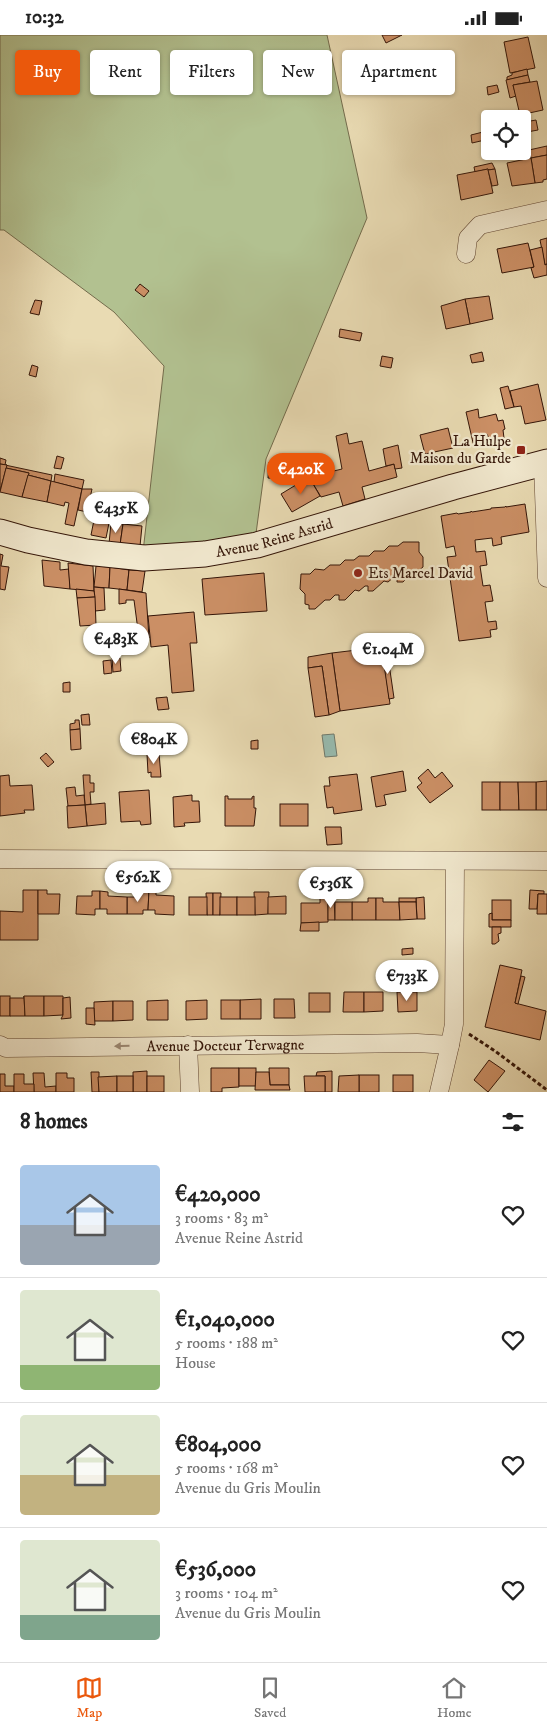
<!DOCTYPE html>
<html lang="en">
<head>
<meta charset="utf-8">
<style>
  body { margin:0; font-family:"IM FELL DW Pica",serif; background:#f2f2f2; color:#222; height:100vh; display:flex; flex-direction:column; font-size:19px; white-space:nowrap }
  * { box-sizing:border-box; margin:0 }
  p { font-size:16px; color:#767676 }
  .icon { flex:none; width:28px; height:28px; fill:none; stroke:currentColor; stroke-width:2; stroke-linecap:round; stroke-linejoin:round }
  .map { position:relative; height:1057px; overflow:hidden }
  .sheet { display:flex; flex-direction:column; background:#fff; flex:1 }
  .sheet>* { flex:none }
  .banner { position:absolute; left:15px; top:15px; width:518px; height:45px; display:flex; gap:10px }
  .buttons { position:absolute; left:481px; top:75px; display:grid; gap:10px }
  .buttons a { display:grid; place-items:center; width:50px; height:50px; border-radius:5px; background:#fff; box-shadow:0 1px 4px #0004; font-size:25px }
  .price { position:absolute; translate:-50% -42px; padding:0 11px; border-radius:18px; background:#fff; color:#222; font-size:16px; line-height:32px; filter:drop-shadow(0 1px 2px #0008) }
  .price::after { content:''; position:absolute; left:50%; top:30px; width:15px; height:11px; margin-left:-8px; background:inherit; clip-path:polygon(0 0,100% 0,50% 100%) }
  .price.active { background:#ea580c; color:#fff }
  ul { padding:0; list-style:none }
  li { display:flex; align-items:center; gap:15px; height:125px; padding:0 20px }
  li+li { border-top:1px solid #e0e0e0 }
  li span { display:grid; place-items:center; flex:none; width:140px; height:100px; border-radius:5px; color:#555 }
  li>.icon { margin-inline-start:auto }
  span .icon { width:60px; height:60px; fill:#fffc; stroke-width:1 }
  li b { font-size:21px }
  h2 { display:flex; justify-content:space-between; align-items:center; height:60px; padding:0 20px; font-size:21px }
  .tag { padding:0 18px; border-radius:5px; background:#fff; box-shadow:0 1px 4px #0004; font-size:18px; line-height:45px }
  .tag.active { background:#ea580c; color:#fff }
  .status { display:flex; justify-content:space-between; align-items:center; height:35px; padding:0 25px; background:#fff; direction:ltr }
  .status svg { height:14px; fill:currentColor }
  .dock { display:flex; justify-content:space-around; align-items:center; height:70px; border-top:1px solid #e0e0e0; background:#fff; font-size:14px; color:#767676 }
  .dock a { display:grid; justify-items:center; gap:2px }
  .dock .active { color:#ea580c }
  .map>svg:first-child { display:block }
  .green { fill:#b2c190; stroke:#736b4c }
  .water { fill:#97bbaf; stroke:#6f796c }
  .building { fill:#cb8f65; stroke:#341508 }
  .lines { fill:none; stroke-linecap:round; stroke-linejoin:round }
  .minor-casing { stroke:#614633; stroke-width:19 }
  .secondary-casing { stroke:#341508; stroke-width:27 }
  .path { stroke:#341508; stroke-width:3; stroke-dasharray:4 2.5; stroke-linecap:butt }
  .minor { stroke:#f1e8ce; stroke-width:18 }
  .secondary { stroke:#f1e8ce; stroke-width:25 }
  .oneway { fill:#9c8975 }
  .poi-dot { fill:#8f2418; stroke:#f1e8ce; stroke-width:2 }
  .labels { text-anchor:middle; stroke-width:4.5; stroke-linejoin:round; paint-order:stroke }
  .poi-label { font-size:15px; fill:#341508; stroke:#f1e8ce; text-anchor:end }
  .street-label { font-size:15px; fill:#341508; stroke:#f1e8ce }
</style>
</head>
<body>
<div class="status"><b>10:32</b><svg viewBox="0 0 49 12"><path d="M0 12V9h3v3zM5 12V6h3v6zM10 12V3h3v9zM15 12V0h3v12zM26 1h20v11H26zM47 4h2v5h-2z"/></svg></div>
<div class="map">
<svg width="547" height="1057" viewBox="0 0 547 1057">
  <rect width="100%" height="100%" fill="#e9dbb3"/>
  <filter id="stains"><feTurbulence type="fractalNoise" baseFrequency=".004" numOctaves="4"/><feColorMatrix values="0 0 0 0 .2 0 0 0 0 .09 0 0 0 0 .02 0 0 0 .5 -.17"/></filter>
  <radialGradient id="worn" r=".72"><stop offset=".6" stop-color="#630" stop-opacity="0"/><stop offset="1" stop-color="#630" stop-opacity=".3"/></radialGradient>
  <!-- green -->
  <path class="green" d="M0,0h327l40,183 -101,241 -11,82 -112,11 21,-186 -50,-54 -110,-82h-4z"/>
  <!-- water -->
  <path class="water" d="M334,699l3,22 -12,1 -3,-22z"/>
  <!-- building -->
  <g class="building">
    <path d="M382,0h20l-16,8z"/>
    <path d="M528,2l7,31 -25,5 -6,-31z"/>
    <path d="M527,34l1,6 -21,5v-3l5,-2v-2z"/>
    <path d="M528,40l2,7 -17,3 3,11 -6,2 -4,-18z"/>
    <path d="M537,46l6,29 -23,5 -7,-30z"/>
    <path d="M497,50l2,7 -11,3 -1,-8z"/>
    <path d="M536,85l2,10 -11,2 -2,-10z"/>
    <path d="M483,97l2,8 -13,3 -1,-8z"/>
    <path d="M547,111v9l-16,3 -2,-8z"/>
    <path d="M547,120v24l-4,1v2l-8,1 -4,-25z"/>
    <path d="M531,123l4,25 -23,3 -5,-23z"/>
    <path d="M492,128l3,6 -7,1v-1l-13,3 -1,-5z"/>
    <path d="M488,134l5,24 -32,7 -4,-25z"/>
    <path d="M495,134l3,16 -6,1 -4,-16z"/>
    <path d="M547,203v26l-2,1 -5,-25z"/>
    <path d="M528,208l6,24 -32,6 -5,-24z"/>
    <path d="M542,212l3,18 2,-1v11l-13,3 -3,-10 3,-1 -4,-17z"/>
    <path d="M140,249l9,7 -5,6 -9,-7z"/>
    <path d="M489,261l4,23 -23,5 -5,-25z"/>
    <path d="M465,264l5,25 -24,5 -5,-23z"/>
    <path d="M35,265l7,1 -3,14 -9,-2z"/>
    <path d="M340,294l22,4 -2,8 -21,-4z"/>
    <path d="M482,317l2,9 -12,2 -2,-8z"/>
    <path d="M382,321l11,2 -2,10 -11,-2z"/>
    <path d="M32,330l6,2 -2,10 -7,-2z"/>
    <path d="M538,349l8,36 -21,4 -4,-18 -7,1 -4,-16z"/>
    <path d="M508,351l6,21 -9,2 -5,-21z"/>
    <path d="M478,374l1,9 17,-4 2,7 5,-1 2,9 -2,1 1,8 -14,3 -3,-7 -4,2 3,8 -12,3 -8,-35z"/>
    <path d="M448,393l5,20 -28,6 -5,-19z"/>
    <path d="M347,398l2,11 13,-3 7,30 25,-7 3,13 -35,10 3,12 -22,7 -4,-14 -18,5 -12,-20 33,-8 -6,-33z"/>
    <path d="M398,410l4,23 -7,1 -1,-5 -8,2 -3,-17z"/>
    <path d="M57,421l7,2 -3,11 -7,-1z"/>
    <path d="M0,423l6,2 -1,5 47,10 -1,6 -23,-6 1,-2 -23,-5 1,-3 -7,-1z"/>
    <path d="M269,427l14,1 -2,16 -13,-1z"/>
    <path d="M0,429l7,1 -7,26z"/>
    <path d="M6,433l23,5 -7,24 -22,-5z"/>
    <path d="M55,439l29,6 -2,9 -28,-7z"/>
    <path d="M28,440l23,6 -4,21 -25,-5z"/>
    <path d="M309,442l11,19 -28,16 -11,-18z"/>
    <path d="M51,446l31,8 -8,37 -9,-2 4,-21 -4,-1 -1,4 -17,-4z"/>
    <path d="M82,454h10l-5,23 -9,-2z"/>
    <path d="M525,469l4,28 -28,5 1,7 -9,2 -1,-8 -17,2 1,12 9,-1 2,14 -7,1 3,20 7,-1 3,16 -8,1 3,20 8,-1 1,8 -7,1 1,7 -32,4 -12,-84 9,-1 -2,-10 -8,2 -5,-32 16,-3 1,1 13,-2v-1l1,1 19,-3v-1l14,-1 1,-1v1z"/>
    <path d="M97,470l15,3 -6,30 -15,-3z"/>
    <path d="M126,476l2,3 -2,4 -1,7 -11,-1 2,-11 8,1z"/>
    <path d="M111,488l12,1 -3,21 -11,-1z"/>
    <path d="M123,489l19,2 -2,20 -20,-1z"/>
    <path d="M403,507h16v10l4,5v10l-6,5h-4l-10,10h-6v-5h-3l-6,5 -4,-1 -11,10h-5v-5h-3l-6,5 -4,-1 -10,10h-6v-5h-4l-5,5h-5l-10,9h-6v-4l-4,-1v-10l-5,-5 1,-15h9l5,-5 9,1 6,-5h10l5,-5h9l5,-4h10l5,-5h10l5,-5h9z"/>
    <path d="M0,519l3,1 -2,11 8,1 -4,23 -5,-1z"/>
    <path d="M42,525l18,2v8l9,-1 1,20 -26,-3z"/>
    <path d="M68,528l25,3 1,25 -24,-2z"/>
    <path d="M96,531l14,1 -1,21 -15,-1z"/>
    <path d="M110,532l19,3 -2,20 -18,-2z"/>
    <path d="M129,535l16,1 -3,21 -15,-2z"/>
    <path d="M264,538l3,38 -62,4 -3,-36z"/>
    <path d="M94,552l10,1 1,22 -10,1z"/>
    <path d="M76,554l18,2 1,6 -18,1z"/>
    <path d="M119,554l27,4 3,45h-10l-5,-38h-8v3l-7,1z"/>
    <path d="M95,562l1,28 -16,1 -3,-28z"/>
    <path d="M194,577l3,31h-7l4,48 -22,2 -4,-48 -17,2 -3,-31z"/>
    <path d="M382,612l8,57 -50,7 -8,-58z"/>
    <path d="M387,615l7,48 -5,1 -7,-48z"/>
    <path d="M332,618l8,58 -11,4 -7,-49 -14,2v-11z"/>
    <path d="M112,623h8l1,13 -8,1z"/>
    <path d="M111,625l1,13 -8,1 -1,-13z"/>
    <path d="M322,631l7,49 -14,2 -7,-49z"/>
    <path d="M70,647v10h-7v-9z"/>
    <path d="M167,662l2,12 -11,1 -2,-12z"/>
    <path d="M89,679l1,11h-8l-1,-10z"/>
    <path d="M75,685h4l1,9 -10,1v-6l5,-1z"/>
    <path d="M80,694l1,20 -10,1 -1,-20z"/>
    <path d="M258,705v9h-7v-8z"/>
    <path d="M46,718l8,9 -6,5 -8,-9z"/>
    <path d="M159,718l2,24h-10v-5l-3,1 -1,-19z"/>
    <path d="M428,734l7,9 7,-6 11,14 -23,17 -13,-16 5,-4 -4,-5z"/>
    <path d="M403,736l3,20 -22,4 2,10 -10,2 -5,-30z"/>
    <path d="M357,739l5,36 -28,4 -1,-7 -6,1 -3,-22h6l-1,-9z"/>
    <path d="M9,740l1,11 22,-1 2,25h-10l1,3 -25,3v-40z"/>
    <path d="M83,740h7v8h4v9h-4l1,12 -6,1z"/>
    <path d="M547,746v29h-11v-28z"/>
    <rect x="482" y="747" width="18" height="28"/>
    <path d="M500,747h18l1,28h-19z"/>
    <path d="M518,747h18v28h-17z"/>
    <path d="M75,752l1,9 8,-1 1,10 -17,1 -2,-18z"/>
    <path d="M149,755l2,34 -10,1 -1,-4 -19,1 -2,-30z"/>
    <path d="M192,760v6h7l1,21 -16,1 1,3 -11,1 -1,-30z"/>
    <path d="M225,761h3v3h24v-2l2,-1v12h2l-2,18h-29z"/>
    <path d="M105,768l1,21 -19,2 -2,-21z"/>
    <rect x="280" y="769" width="28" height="22"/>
    <path d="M85,770l2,21 -19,2 -1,-22z"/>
    <path d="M325,792h16l1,17 -15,1z"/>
    <path d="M23,855h15v50h-38v-29l23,1z"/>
    <path d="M38,855h9v4h13l-1,20h-21z"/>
    <path d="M140,855h9l-1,20h-5v4h-16v-17h13z"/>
    <path d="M149,855l7,1v4l18,1v19l-19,-1v-4h-7z"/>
    <path d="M530,855l14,1v3h-6l-1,15h-8z"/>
    <path d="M92,856h8v18h-5v6l-19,-1 1,-18h15z"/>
    <path d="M100,856l8,1v4l19,1v17h-20v-5h-7z"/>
    <path d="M254,857h15l-1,22 -13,1z"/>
    <path d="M206,858h7v22h-6z"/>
    <path d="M213,858h8l-1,22h-7z"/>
    <path d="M538,859h9v20h-10z"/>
    <path d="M286,861v18h-18v-17z"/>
    <rect x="189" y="862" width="18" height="18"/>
    <rect x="220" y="862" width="17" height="18"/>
    <rect x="237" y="862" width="18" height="18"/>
    <path d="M424,862l1,22h-8l-1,-21z"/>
    <path d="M320,863h8v24l-27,1v-20h19z"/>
    <path d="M328,863h6l1,22h-7z"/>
    <path d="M368,863h8v22h-24v-18h16z"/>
    <path d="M376,863h7v4h16l1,18h-24z"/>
    <rect x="399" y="863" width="17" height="4"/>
    <rect x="492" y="865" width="19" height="20"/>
    <rect x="335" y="867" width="17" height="18"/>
    <path d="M399,867h17l1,17 -17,1z"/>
    <path d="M492,878v7h19v7h-22v-13z"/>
    <path d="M319,887v9h-19l1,-8z"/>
    <path d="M492,892h9v6l-3,1 1,7 -4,3h-3z"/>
    <path d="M413,913v6l-11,1v-6z"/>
    <path d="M500,930l22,5 -7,33 31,8 -6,29 -55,-13z"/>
    <path d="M521,941l4,1 -7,27 -3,-1z"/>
    <path d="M344,957h20v20h-21z"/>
    <path d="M364,957h19v19l-19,1z"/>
    <path d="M397,957h20v19l-19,1z"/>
    <rect x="309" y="958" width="21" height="19"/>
    <rect x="0" y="961" width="10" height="20"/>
    <path d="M24,961l1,20h-15v-18h14z"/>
    <path d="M24,961h20v20h-19z"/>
    <path d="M44,961h19v19l-19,1z"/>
    <path d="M70,962l1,21 -10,1 2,-4v-17z"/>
    <path d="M261,964v20h-21v-19z"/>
    <path d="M274,964h20l1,19h-21z"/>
    <path d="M168,965v20h-21v-19z"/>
    <path d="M207,965v19l-21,1v-19z"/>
    <rect x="221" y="965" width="19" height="19"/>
    <path d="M113,966v20h-19v-19z"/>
    <path d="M113,966h20v19l-20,1z"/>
    <path d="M86,973h8l1,17 -9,-1z"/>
    <path d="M489,1025l16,11 -17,21 -14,-12z"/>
    <path d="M211,1033h28v19l-17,1v4h-11z"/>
    <rect x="239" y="1033" width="17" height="18"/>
    <path d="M269,1033h20v17h-19z"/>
    <path d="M147,1036v21h-14v-20z"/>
    <path d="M332,1036v21h-7v-16h-9l1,-4z"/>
    <path d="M91,1037h8v20h-7z"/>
    <path d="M256,1037h13l1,13h19l1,5h-35z"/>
    <path d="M33,1038h11l1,14 11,-1v6h-22z"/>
    <path d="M56,1038h11v5h7v14h-18z"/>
    <path d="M0,1039h5v12h9v6h-14z"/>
    <path d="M14,1039h10v10h10v8h-20z"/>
    <rect x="359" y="1040" width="20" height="17"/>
    <path d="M359,1040v17h-21l1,-16z"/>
    <rect x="393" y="1040" width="20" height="17"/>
    <path d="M117,1041v16h-18l-1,-15z"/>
    <rect x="117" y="1041" width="16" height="16"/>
    <rect x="147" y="1041" width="17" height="16"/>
    <path d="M304,1041h21v16h-20z"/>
  </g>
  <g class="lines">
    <defs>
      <g id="minor">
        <path d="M466,219l2,-16 12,-13 67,-15"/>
        <path d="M543,428l4,115"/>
        <path d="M0,824l547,2"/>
        <path id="s1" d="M0,1010l6,3 411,-5 33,2"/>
        <path d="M188,1010l2,47"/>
        <path d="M439,1057l11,-47 4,-21 1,-163"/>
      </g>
      <g id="secondary">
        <path id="s2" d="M0,497l28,8 58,12 58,6 61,-4 52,-9 196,-58 94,-25"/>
      </g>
    </defs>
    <!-- minor casing -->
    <use href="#minor" class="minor-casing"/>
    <!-- secondary casing -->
    <use href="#secondary" class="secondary-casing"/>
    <!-- path -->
    <path class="path" d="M469,999l26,17 52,39"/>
    <!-- minor -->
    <use href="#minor" class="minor"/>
    <!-- secondary -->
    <use href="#secondary" class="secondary"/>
  </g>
  <!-- one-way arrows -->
  <defs><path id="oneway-solid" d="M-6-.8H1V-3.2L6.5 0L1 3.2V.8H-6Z" transform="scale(1.25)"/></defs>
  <use class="oneway" href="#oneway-solid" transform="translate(122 1011) rotate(179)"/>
  <!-- markers -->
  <g class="poi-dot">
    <rect x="516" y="410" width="10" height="10" rx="2.5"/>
    <circle cx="358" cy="538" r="5"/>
  </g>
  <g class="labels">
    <!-- poi labels -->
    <g class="poi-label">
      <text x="511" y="411">La Hulpe<tspan x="511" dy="17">Maison du Garde</tspan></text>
      <text x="368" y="543" text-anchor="start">Ets Marcel David</text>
    </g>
    <!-- street labels -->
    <g class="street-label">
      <text dy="5" stroke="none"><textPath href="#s2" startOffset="279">Avenue Reine Astrid</textPath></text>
      <text dy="5" stroke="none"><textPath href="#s1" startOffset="226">Avenue Docteur Terwagne</textPath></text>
    </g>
  </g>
  <rect width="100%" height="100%" filter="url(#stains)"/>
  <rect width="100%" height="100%" fill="url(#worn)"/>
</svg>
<div class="buttons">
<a><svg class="icon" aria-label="locate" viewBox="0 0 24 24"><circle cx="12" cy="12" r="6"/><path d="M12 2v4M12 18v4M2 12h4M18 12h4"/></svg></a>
</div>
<b class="price active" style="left:301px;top:460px">€420K</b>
<b class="price" style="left:116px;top:499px">€435K</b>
<b class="price" style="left:116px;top:630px">€483K</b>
<b class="price" style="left:388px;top:640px">€1.04M</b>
<b class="price" style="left:154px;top:730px">€804K</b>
<b class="price" style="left:138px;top:868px">€562K</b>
<b class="price" style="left:331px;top:874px">€536K</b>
<b class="price" style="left:407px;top:967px">€733K</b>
<div class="banner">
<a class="tag active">Buy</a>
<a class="tag">Rent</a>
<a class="tag">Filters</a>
<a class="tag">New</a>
<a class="tag">Apartment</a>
</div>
</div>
<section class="sheet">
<h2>8 homes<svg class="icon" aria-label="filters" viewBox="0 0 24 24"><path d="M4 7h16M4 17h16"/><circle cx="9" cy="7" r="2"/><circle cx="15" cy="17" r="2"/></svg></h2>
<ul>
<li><span style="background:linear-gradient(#a9c7e8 60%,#9aa5b1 0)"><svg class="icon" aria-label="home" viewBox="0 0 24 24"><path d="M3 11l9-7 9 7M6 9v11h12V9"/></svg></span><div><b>€420,000</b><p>3 rooms · 83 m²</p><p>Avenue Reine Astrid</p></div><svg class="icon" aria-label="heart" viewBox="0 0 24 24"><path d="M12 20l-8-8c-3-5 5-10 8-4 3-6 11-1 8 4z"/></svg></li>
<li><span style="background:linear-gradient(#dfe7d0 75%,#8fb573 0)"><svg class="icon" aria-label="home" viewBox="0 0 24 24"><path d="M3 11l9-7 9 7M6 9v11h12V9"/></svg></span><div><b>€1,040,000</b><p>5 rooms · 188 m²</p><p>House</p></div><svg class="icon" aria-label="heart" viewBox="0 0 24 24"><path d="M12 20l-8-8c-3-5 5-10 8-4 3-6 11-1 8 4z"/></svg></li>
<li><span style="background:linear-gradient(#dfe7d0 60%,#c2b280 0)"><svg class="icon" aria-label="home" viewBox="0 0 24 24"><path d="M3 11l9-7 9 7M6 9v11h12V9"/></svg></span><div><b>€804,000</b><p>5 rooms · 168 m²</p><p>Avenue du Gris Moulin</p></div><svg class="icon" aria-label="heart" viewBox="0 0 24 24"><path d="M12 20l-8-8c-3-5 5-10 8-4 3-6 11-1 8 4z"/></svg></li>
<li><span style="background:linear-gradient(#dfe7d0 75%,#7fa58c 0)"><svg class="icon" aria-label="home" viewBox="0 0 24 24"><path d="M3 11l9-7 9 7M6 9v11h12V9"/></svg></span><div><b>€536,000</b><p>3 rooms · 104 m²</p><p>Avenue du Gris Moulin</p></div><svg class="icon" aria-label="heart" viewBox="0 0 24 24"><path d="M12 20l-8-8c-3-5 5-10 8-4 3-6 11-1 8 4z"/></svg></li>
</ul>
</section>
<nav class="dock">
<a class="active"><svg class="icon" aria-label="map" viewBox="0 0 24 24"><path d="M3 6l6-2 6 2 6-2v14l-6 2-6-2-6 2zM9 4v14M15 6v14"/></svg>Map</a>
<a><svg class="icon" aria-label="saved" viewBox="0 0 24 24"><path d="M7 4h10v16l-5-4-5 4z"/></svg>Saved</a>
<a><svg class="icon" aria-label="home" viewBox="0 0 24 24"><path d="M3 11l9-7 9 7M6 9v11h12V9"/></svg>Home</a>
</nav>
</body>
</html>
